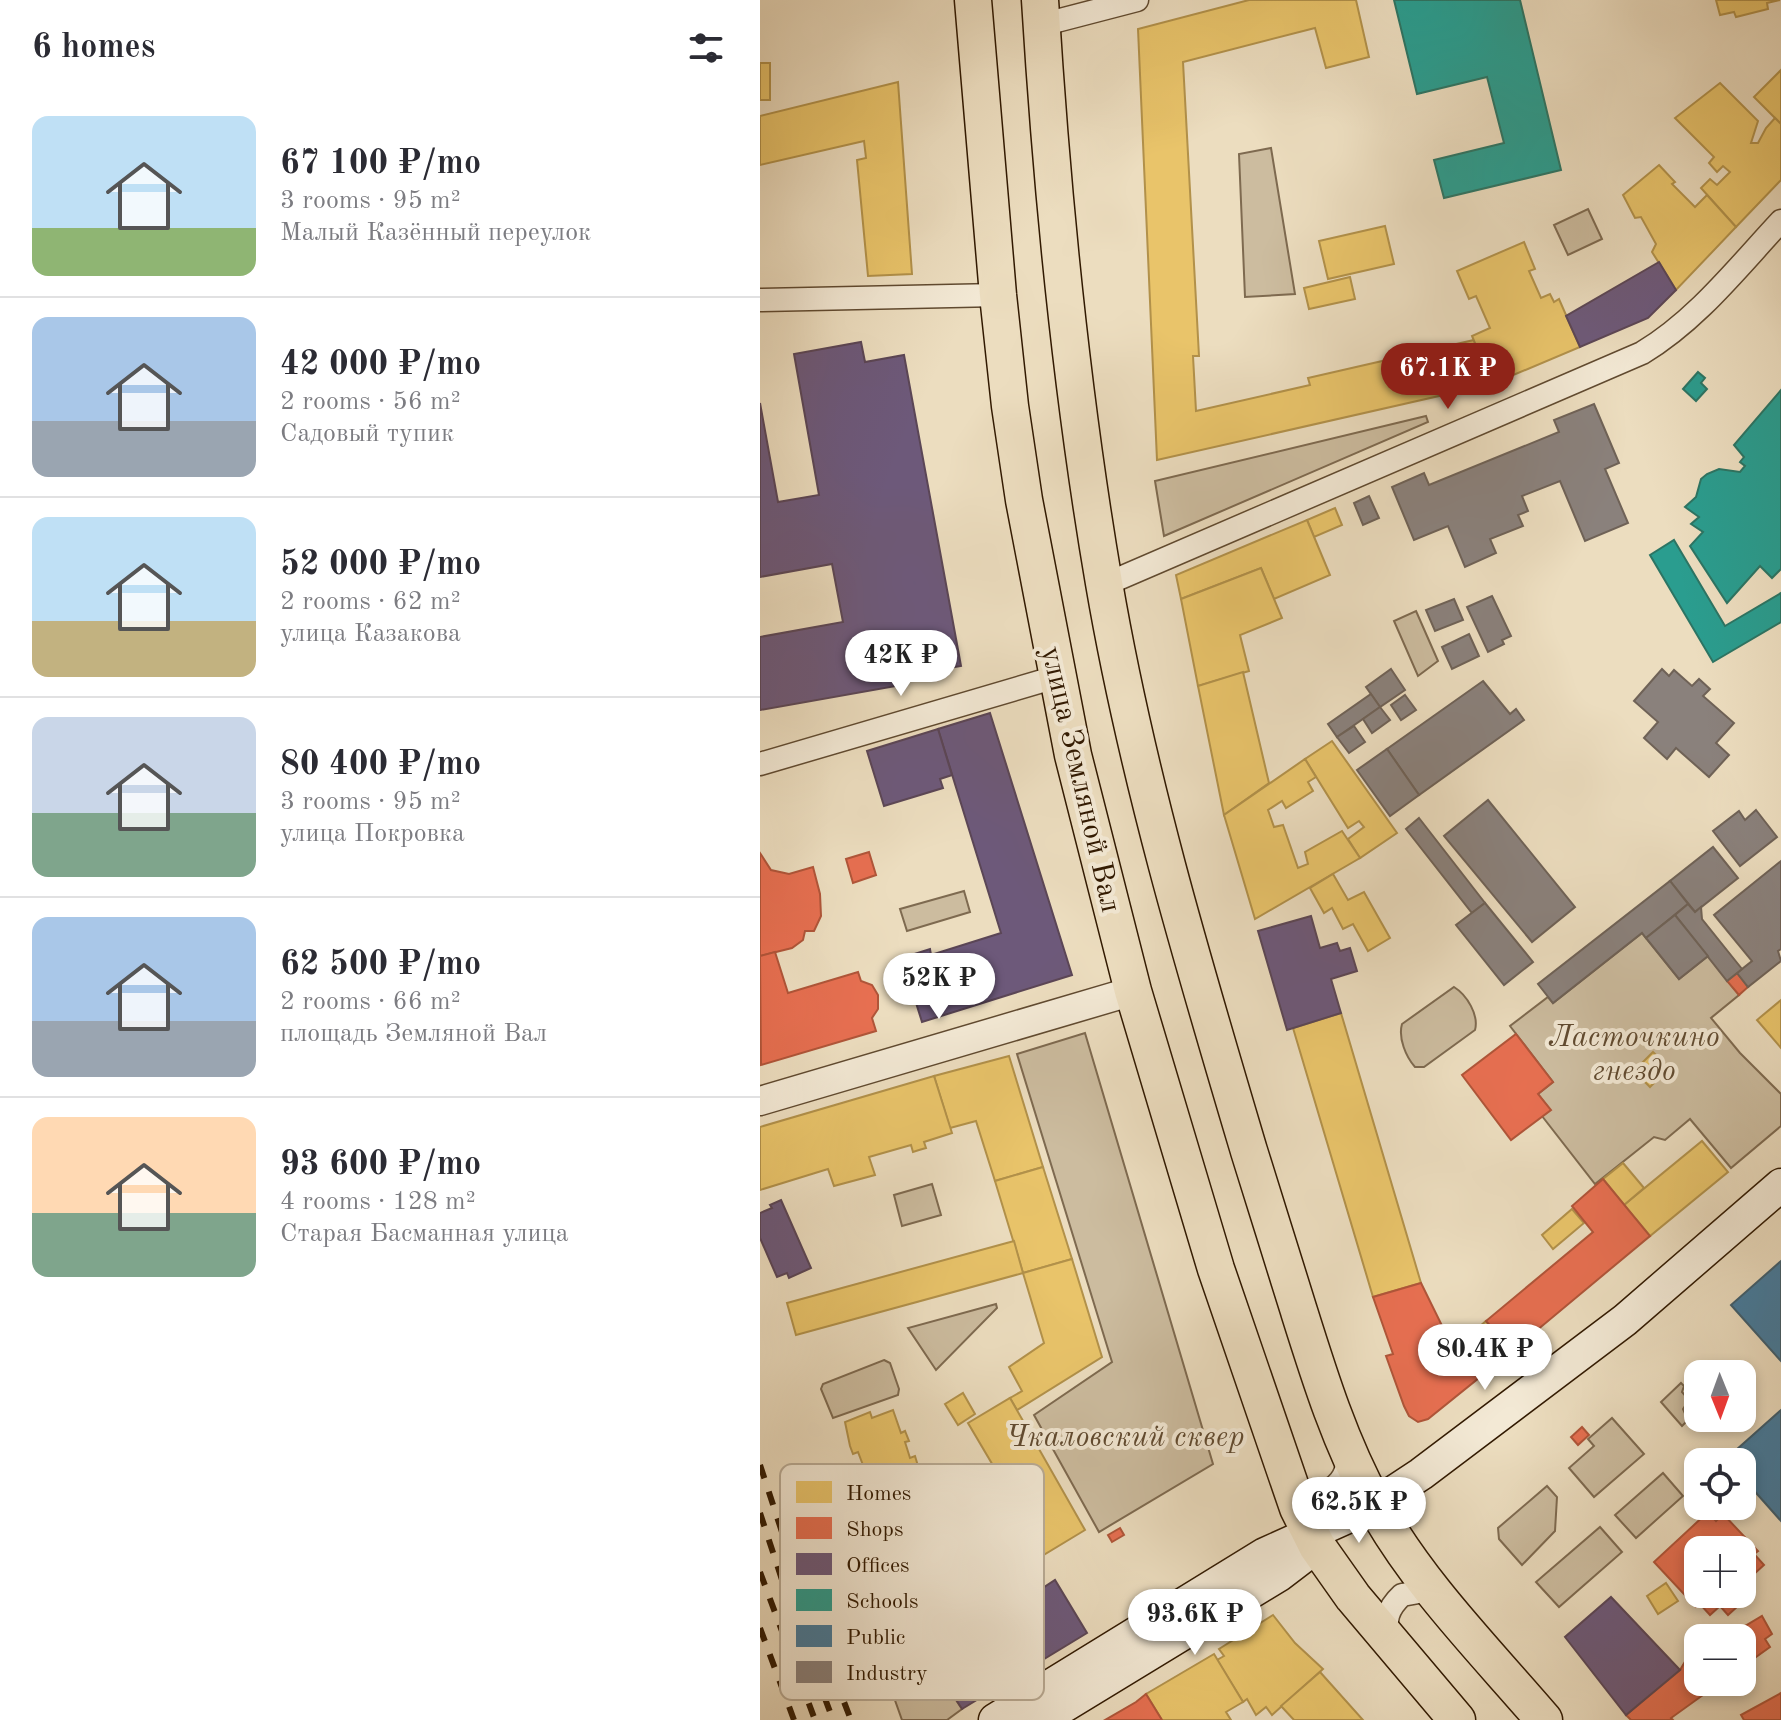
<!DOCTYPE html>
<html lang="en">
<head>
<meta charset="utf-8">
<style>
  body { margin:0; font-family:"Old Standard TT",serif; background:#f7f7f7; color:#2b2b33; height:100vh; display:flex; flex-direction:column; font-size:30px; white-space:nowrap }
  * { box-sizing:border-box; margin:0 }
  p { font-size:26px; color:#7c7c81 }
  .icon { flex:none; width:44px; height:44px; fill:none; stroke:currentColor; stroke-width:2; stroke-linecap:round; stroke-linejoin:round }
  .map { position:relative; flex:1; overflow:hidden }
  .side { display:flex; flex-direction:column; background:#fff; width:760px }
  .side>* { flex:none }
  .needle { width:52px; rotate:179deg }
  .buttons { position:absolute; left:924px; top:1360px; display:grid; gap:16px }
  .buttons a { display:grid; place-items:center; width:72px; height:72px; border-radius:16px; background:#fff; box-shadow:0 4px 12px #0003; font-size:40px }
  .price { position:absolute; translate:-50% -68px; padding:0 18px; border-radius:28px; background:#fff; color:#222; font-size:26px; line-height:52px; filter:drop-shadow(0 2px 4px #0008) }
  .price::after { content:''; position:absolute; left:50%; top:48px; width:24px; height:18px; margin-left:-12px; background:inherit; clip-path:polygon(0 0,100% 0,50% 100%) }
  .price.on { background:#8f2418; color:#fff }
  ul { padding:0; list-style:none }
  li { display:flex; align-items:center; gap:24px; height:200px; padding:0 32px }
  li+li { border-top:2px solid #e1e1e2 }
  li span { display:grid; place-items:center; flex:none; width:224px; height:160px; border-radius:16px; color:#555 }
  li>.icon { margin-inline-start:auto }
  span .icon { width:96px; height:96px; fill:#fffc; stroke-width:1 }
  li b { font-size:34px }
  h2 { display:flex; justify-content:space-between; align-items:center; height:96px; padding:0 32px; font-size:34px }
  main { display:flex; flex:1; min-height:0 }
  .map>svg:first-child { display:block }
  .green { fill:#ccbc9f; stroke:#7e6a50; stroke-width:2 }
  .homes { fill:#e9c46a; stroke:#b2914a; stroke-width:2 }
  .shops { fill:#e76f51; stroke:#b05539; stroke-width:2 }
  .offices { fill:#6d597a; stroke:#5b4656; stroke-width:2 }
  .schools { fill:#2a9d8f; stroke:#2c7564; stroke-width:2 }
  .public { fill:#457b9d; stroke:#3f5e6e; stroke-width:2 }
  .industry { fill:#8a817c; stroke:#6f6257; stroke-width:2 }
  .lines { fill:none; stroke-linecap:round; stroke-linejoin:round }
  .minor-casing { stroke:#604a30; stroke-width:25 }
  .tertiary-casing { stroke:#604a30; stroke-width:31 }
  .secondary-casing { stroke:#311901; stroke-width:35 }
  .primary-casing { stroke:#311901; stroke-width:39 }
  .minor { stroke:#f3e9d5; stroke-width:22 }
  .tertiary { stroke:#f3e9d5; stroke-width:28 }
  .secondary { stroke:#f3e9d5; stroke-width:32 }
  .primary { stroke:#ecddbf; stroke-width:36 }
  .rail { stroke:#311901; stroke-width:6; stroke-dasharray:14 14; stroke-linecap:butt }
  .labels { text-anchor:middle; stroke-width:8; stroke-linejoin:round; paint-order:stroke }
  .street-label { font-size:30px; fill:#311901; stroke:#f3e9d5 }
  .park-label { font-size:30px; font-style:italic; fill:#604a30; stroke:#f3e9d5 }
  .key { fill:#f3e9d5; stroke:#b9ab95; stroke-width:2 }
  .key-label { font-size:22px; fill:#311901 }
</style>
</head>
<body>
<main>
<section class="side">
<h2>6 homes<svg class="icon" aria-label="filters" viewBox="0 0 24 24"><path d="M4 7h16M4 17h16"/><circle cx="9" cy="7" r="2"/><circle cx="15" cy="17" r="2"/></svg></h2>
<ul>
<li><span style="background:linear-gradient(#bfe0f5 70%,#8fb573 0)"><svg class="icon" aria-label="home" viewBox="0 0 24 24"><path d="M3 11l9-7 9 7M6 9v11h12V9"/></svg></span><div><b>67 100 ₽/mo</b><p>3 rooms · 95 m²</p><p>Малый Казённый переулок</p></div></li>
<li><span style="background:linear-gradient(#a9c7e8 65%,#9aa5b1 0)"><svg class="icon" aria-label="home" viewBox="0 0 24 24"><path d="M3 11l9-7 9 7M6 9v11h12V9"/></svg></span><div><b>42 000 ₽/mo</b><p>2 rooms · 56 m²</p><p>Садовый тупик</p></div></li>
<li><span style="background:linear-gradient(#bfe0f5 65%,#c2b280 0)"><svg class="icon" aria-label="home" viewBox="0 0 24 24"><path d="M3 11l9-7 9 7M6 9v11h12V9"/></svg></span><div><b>52 000 ₽/mo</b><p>2 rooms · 62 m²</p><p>улица Казакова</p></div></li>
<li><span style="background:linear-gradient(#c9d6e8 60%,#7fa58c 0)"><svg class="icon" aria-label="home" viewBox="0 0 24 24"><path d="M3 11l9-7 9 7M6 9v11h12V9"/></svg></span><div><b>80 400 ₽/mo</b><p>3 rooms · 95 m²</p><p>улица Покровка</p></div></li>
<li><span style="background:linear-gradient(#a9c7e8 65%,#9aa5b1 0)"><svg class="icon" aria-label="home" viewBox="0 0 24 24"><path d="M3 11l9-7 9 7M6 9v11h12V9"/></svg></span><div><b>62 500 ₽/mo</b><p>2 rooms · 66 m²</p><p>площадь Земляной Вал</p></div></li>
<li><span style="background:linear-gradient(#ffd9b3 60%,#7fa58c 0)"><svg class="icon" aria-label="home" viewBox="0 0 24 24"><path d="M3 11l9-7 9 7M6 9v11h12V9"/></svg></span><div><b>93 600 ₽/mo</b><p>4 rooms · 128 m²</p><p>Старая Басманная улица</p></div></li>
</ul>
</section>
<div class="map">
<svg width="1021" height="1720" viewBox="0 0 1021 1720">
  <rect width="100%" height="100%" fill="#ecddbf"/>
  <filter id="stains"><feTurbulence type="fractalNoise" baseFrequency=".0025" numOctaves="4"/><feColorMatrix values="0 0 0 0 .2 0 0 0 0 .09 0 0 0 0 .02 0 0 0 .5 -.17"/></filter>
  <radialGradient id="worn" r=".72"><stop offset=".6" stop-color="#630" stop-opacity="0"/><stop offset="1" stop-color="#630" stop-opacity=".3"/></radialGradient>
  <!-- green -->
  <g class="green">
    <path d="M511,148l24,146 -50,3 -6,-143z"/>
    <path d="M828,209l14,30 -34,16 -14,-30z"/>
    <path d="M666,416l2,6 -264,114 -9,-55z"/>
    <path d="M656,611l22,50 -20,15 -24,-55z"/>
    <path d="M204,891l6,21 -63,19 -7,-22z"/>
    <path d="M882,933l37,46 29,-23 31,39 -28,23 29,35 41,41v32l-50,42 -41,-49 -25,21 -11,-3 -59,47 -53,-68 8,-6 -12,-16 15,-12 -43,-56 38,-29 5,6z"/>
    <path d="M694,987c13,8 25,28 21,43l-51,37h-9c-9,-10 -17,-29 -13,-43z"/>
    <path d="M325,1033l128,431 -114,68 -65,-117 78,-53 -95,-308z"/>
    <path d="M172,1184l9,31 -39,11 -8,-31z"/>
    <path d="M236,1304l1,4 -61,62 -28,-42z"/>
    <path d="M124,1360l6,3 9,26 -1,6 -65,23 -12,-29 2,-5z"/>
    <path d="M921,1383l3,3 -2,6 7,8 -6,9 5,11 -6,6 -21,-24z"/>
    <path d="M852,1418l32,36 -50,43 -25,-29 25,-22 -6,-7z"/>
    <path d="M903,1473l20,23 -47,42 -21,-23z"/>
    <path d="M787,1486l10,11 -2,34 -33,34 -23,-26 -1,-11z"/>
    <path d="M840,1527l22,25 -63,55 -23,-25z"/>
    <path d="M164,1574l18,49v14l-18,15 38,57 -15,11h-45l-44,-124z"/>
  </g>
  <!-- homes -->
  <g class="homes">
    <path d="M596,0l13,57 -43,11 -11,-40 -132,34 16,294h-6l3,55 114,-26 -2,-7 166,-38 18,44 -335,76 -19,-431 111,-29z"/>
    <path d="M956,0h64l-13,3 1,6 -32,8 -2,-5 -14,3z"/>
    <rect x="0" y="63" width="10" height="37"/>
    <path d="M1021,70v54l-27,-27z"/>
    <path d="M138,82l14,192 -44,2 -11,-116 9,-2 -2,-17 -104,24v-49z"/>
    <path d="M960,83l38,38 -7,22h7l8,-15 9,-10 6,6v56l-45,47 -35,-39 9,-9 7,6 13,-13 -7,-6 -6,6 -8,-9 5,-6 -39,-39z"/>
    <path d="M899,165l16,17 -3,2 23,23 12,-12 29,32 -60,63 -24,-38 4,-8 -15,-27 -6,1 -12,-23z"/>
    <path d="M625,226l9,38 -66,15 -9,-38z"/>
    <path d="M764,242l11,27 -6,2 12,27 9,-4 4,8 5,-3 21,48 -88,37 -20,-48 18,-8 -14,-32 -7,3 -12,-28z"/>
    <path d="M590,277l5,22 -46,10 -5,-21z"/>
    <path d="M575,508l7,17 -28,12 -7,-17z"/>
    <path d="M547,520l23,55 -56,24 -13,-31 -80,31 -5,-24z"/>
    <path d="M501,568l21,50 -42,17 9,36 -51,15 -17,-87z"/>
    <path d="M483,672l26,111 -45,32 -26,-129z"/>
    <path d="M572,741l65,92 -37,25 -12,-19 16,-12 -5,-6 -11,7 -43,-69z"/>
    <path d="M545,759l11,18 -8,5 5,9 -27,17 -4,-7 -14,9 6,17 9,-2 15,43 10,-4 -3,-12 37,-21 18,27 -105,61 -31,-104z"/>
    <path d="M573,874l15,26 16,-8 26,46 -22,13 -15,-27 -10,5 -11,-21 -8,5 -14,-25z"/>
    <path d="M1021,1000v48l-24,-28z"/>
    <path d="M581,1013l80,270 -48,14 -80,-269z"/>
    <path d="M893,1052l16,16 -19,19 -16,-16z"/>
    <path d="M249,1056l34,111 -48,14 -19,-60 -26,7 -16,-52z"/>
    <path d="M174,1076l18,57 -28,9 2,6 -7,2 -6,2 -2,-7 -42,12 6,18 -41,11 -6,-17 -68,21v-63z"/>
    <path d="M942,1141l26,31 -78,64 -26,-31z"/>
    <path d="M863,1163l21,25 -20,17 -21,-26z"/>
    <path d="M283,1167l29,92 -49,14 -28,-92z"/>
    <path d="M812,1209l12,14 -31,26 -11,-14z"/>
    <path d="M254,1241l9,32 -227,62 -9,-32z"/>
    <path d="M312,1259l30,98 -85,53 -7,-12 12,-7 -13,-24 35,-24 -21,-70z"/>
    <path d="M726,1321l26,30 -22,18 -25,-30z"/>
    <path d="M203,1393l12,21 -17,11 -13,-21z"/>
    <path d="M250,1398l75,132 -68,41 -7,-12 -13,8 -8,-13 14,-8 -3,-5 27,-18 -59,-100z"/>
    <path d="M133,1410l8,23 4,-2 4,10 -4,1 5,16 5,-2 3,10 -4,2 10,28 5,-2 3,10 -4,1 5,15 5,-2 3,10 -4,2 9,22 -21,8 3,7 -26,10 -16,-36 5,-2 -33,-87 -5,2 -3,-8 -5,-24 25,-10 2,6z"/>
    <path d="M906,1583l12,18 -20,13 -11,-18z"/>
    <path d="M513,1615l22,28 28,26 -51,46 -6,-8 -10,8 -9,-16 -4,3 -26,-42 7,-4 -5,-7z"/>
    <path d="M454,1654l29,48 -17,10 5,8h-69l-16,-26z"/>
    <path d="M560,1672l43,48h-69l-13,-14z"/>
  </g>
  <!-- shops -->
  <g class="shops">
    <path d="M109,852l7,23 -23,8 -7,-24z"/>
    <path d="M0,853l11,17 18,4 24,-7 7,27 1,22 -7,15h-9l-2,9 -11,8 -32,8z"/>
    <path d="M15,952l13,41 70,-21 3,9 11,4 6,10v14l-6,9 4,13 -115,34 -1,-109z"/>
    <path d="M977,973l11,14 -9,8 -12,-14z"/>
    <path d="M756,1034l37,48 -15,12 13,16 -40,30 -49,-65z"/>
    <path d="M843,1179l47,57 -138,115 -26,-30 107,-89 -21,-26z"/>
    <path d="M661,1283l29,59 11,-8 29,35 -62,50 -10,3 -9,-6 -5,-10 -18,-50 7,-2 -20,-57z"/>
    <path d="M822,1427l7,8 -11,10 -7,-8z"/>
    <path d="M948,1512l8,9 7,-7 35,37 -4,3 10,11 -22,20v-35h-44v44h44v-6l7,8 -21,19 -8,-9 -10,9 -10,-11 -4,3 -42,-45z"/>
    <path d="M360,1528l4,7 -12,7 -4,-7z"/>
    <path d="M1002,1616l10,18 -7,5 5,8 -28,20v-29h-17z"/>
    <path d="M938,1653v29h23l-50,36 2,2h-42l-5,-5 54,-45 6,-10z"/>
    <path d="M1021,1693v27h-37l-3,-5z"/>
    <path d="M386,1694l16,26h-57l31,-18z"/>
  </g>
  <!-- offices -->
  <g class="offices">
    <path d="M899,262l17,28 -28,28 -68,29 -14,-31z"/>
    <path d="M101,342l4,20 39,-7 57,311 -66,11 1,9 -136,24v-73l83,-15 -11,-58 -72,13v-174l18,99 41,-7 -25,-141z"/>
    <path d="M230,713l82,262 -150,47 -20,-64 28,-9 1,6 70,-22 -63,-204z"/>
    <path d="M178,729l14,46 -12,4 3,9 -59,18 -17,-55z"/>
    <path d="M551,916l9,32 17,-5 3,8 10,-3 7,23 -26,8 10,34 -54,17 -29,-99z"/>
    <path d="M21,1200l30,68 -22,10 -2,-5 -10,4 -17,-39v-25l12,-5 -2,-3z"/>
    <path d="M257,1571l15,24 23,-15 32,53 -125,76 -21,-33 22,-13 -5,-8 28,-17 4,7 29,-17 -9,-14 -12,8 -17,-29z"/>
    <path d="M851,1597l69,73 -54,45 -61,-78z"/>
  </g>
  <!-- schools -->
  <g class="schools">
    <path d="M634,0h126l41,170 -117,28 -10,-38 70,-17 -17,-66 -70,17z"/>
    <path d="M938,372l7,6 -4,5 6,6 -11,12 -13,-12z"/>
    <path d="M1021,390v179l-9,9 -12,-12 -33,37 -37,-57 13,-14 -12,-8 8,-7 -14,-10 11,-10 5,-18 6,-5 12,-5 21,3 5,-6 -5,-4 4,-5 -10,-12z"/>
    <path d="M914,540l51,86 56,-33v29l-68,40 -63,-107z"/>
  </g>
  <!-- public -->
  <g class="public">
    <path d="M1021,1261v100l-50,-56z"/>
    <path d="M1021,1410v111l-39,-44v-15h-14l-2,-3z"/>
  </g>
  <!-- industry -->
  <g class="industry">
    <path d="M834,404l25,59 -14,6 23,54 -43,18 -25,-60 -38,15 6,15 -10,4 5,11 -33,13 6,14 -31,14 -17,-41 -34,14 -22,-53 32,-14 5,12 130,-53 -5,-12z"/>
    <path d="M609,496l10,22 -16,7 -9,-22z"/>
    <path d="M732,596l19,40 -9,4 2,4 -16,8 -21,-45z"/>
    <path d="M694,599l9,21 -28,11 -9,-21z"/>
    <path d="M709,634l10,22 -27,13 -10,-22z"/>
    <path d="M631,669l14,21 -25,17 -14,-20z"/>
    <path d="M902,669l7,7 5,-6 18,16 7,-7 11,10 -7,7 31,27 -18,20 13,12 -20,22 -33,-29 -9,11 -23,-21 14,-16 -24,-21z"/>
    <path d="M723,681l27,33 6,-5 8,11 -105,75 -32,-46z"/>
    <path d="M611,694l9,13 -43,30 -9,-13z"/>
    <path d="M645,695l11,15 -15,10 -10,-15z"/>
    <path d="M620,707l10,13 -18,13 -9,-14z"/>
    <path d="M594,726l11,16 -16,11 -12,-16z"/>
    <path d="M627,749l32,46 -29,21 -33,-46z"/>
    <path d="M728,800l87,107 -43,35 -88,-106z"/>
    <path d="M996,810l21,27 -37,29 -27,-35 26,-20 6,9z"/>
    <path d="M659,818l66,85 -13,10 -66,-84z"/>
    <path d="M953,847l25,31 -43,34 -25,-31z"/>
    <path d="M1021,861v88l-3,2 3,10 -33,26 -11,-14 15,-12 -38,-46z"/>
    <path d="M910,881l18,23 -42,34 -4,-5 -89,70 -15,-19z"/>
    <path d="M725,903l48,59 -29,23 -48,-60z"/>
    <path d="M928,904l7,8 6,-5 1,12 40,50 -15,12 -52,-66z"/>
    <path d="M915,915l33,41 -29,23 -33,-41z"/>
  </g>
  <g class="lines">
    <defs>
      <g id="minor">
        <path d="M281,25l96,-25"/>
        <path d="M0,300l238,-5"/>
        <path d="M344,585l538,-232c55,-33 96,-86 139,-132"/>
        <path d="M0,764l296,-87"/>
        <path d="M527,1479c22,30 66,10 60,-26"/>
        <path d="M630,1638c-7,-17 -2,-30 12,-43l22,-4 15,8"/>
      </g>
      <path id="tertiary" d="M0,1101l373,-110"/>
      <g id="secondary">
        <path d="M235,1720l270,-166 109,-49 47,-31 204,-154 156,-135"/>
        <path d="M281,1720l238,-145 38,-29"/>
      </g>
      <g id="primary">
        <path d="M213,0l25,295 12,111 14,94 49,255 60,236 83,278 82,239 19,38 36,51 104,123"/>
        <path d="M280,0c12,195 31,390 64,583 33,193 89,380 145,568 16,52 33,105 49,157 21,67 42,135 76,196 44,80 111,147 170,216"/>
      </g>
    </defs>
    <!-- minor casing -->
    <use href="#minor" class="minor-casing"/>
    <!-- tertiary casing -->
    <use href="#tertiary" class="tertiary-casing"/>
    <!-- secondary casing -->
    <use href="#secondary" class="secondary-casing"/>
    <!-- primary casing -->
    <use href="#primary" class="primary-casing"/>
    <!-- minor -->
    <use href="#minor" class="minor"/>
    <!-- tertiary -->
    <use href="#tertiary" class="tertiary"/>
    <!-- secondary -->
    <use href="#secondary" class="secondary"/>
    <!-- primary -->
    <use href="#primary" class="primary"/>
    <!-- rail -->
    <g class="rail">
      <path d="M0,1465l43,131 48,124"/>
      <path d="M0,1513l30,91 43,116"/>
      <path d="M0,1572l55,148"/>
      <path d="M0,1628l34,92"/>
    </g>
  </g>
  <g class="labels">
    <!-- street labels -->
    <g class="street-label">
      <text transform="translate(322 779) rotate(77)" y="10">улица Земляной Вал</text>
    </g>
    <!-- park labels -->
    <g class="park-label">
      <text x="874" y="1046">Ласточкино<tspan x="874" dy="34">гнездо</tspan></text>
      <text x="365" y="1446">Чкаловский сквер</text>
    </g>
  </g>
  <!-- legend -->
  <rect x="20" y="1464" width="264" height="236" rx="12" class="key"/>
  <rect x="36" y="1481" width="36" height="22" fill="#e9c46a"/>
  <rect x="36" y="1517" width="36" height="22" fill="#e76f51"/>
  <rect x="36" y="1553" width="36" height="22" fill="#6d597a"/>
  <rect x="36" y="1589" width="36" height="22" fill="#2a9d8f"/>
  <rect x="36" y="1625" width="36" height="22" fill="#457b9d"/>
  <rect x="36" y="1661" width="36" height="22" fill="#8a817c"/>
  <g class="key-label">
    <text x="86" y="1500">Homes</text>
    <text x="86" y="1536">Shops</text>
    <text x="86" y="1572">Offices</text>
    <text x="86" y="1608">Schools</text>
    <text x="86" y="1644">Public</text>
    <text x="86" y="1680">Industry</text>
  </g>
  <rect width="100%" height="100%" filter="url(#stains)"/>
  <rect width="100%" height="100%" fill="url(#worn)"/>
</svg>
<div class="buttons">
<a><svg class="needle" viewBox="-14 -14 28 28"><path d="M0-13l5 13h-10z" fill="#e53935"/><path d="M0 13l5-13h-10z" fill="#7c7c81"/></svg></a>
<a><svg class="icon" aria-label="locate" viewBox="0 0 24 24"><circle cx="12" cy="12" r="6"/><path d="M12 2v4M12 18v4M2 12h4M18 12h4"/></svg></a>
<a>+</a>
<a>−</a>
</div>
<b class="price on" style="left:688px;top:411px">67.1K ₽</b>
<b class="price" style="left:141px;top:698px">42K ₽</b>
<b class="price" style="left:179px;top:1021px">52K ₽</b>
<b class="price" style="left:725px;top:1392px">80.4K ₽</b>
<b class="price" style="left:599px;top:1545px">62.5K ₽</b>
<b class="price" style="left:435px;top:1657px">93.6K ₽</b>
</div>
</main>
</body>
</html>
